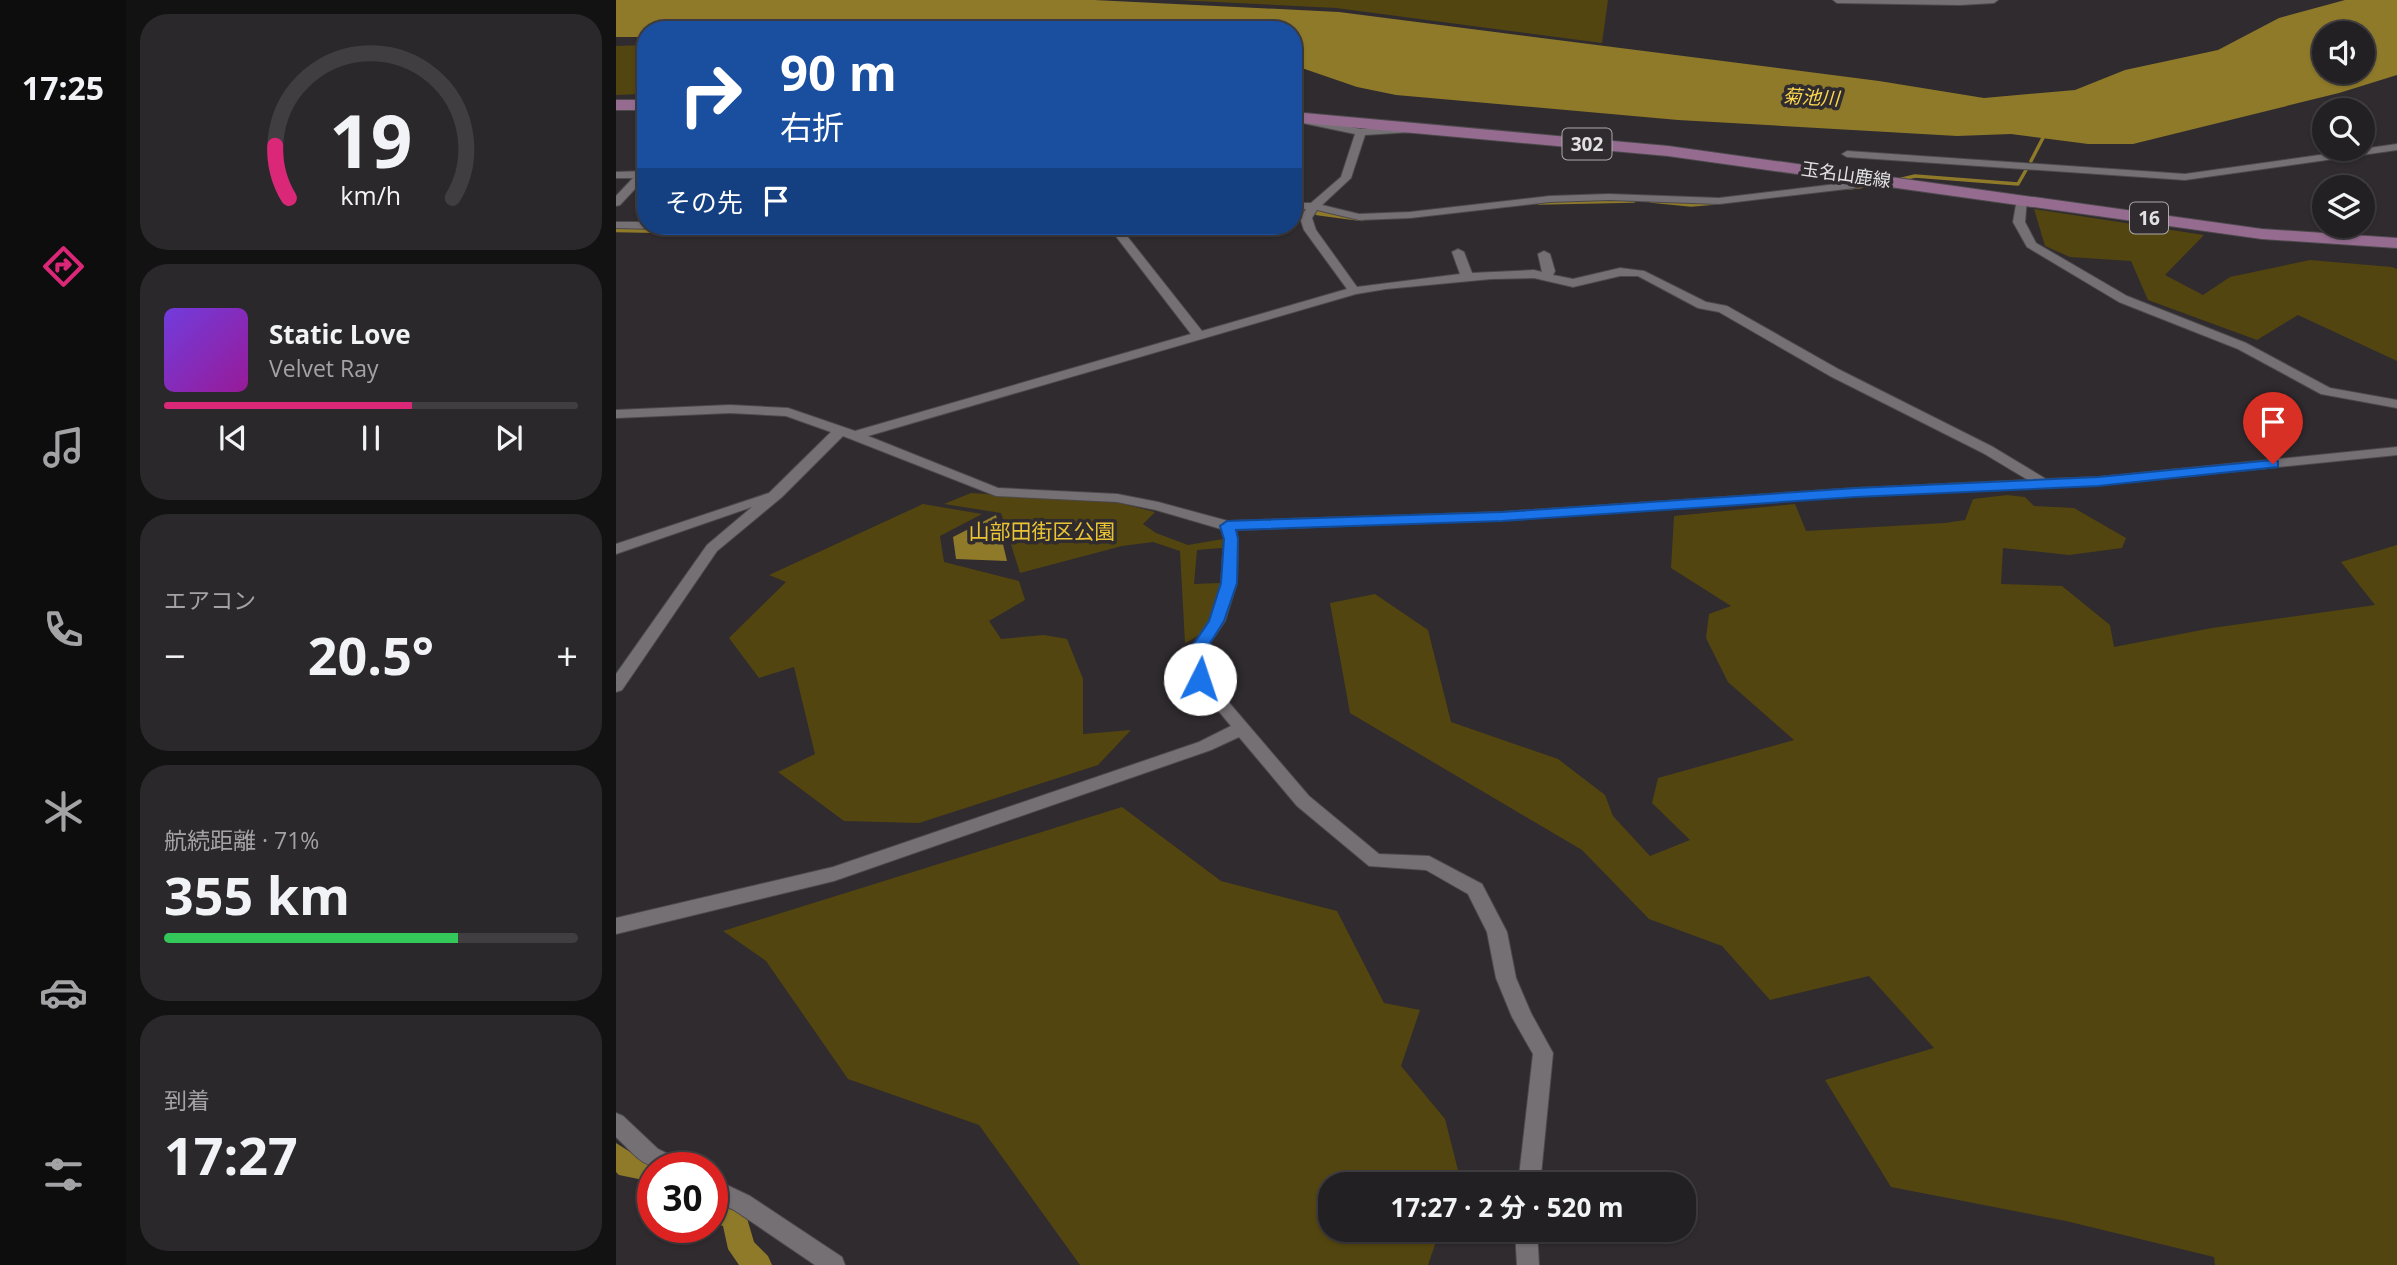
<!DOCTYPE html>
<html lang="ja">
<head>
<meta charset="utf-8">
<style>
  :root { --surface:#232023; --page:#2b282b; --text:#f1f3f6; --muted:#a3a3a6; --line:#403e41; --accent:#db2777 }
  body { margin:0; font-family:"Open Sans","Noto Sans JP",sans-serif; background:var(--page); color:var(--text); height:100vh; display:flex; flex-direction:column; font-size:26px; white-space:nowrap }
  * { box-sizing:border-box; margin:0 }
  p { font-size:23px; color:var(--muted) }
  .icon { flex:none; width:38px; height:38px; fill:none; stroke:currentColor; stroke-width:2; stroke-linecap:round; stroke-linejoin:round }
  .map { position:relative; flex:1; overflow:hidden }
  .panel { display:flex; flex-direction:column; gap:14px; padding:14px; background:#131213; width:490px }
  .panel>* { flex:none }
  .banner { position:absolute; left:21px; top:21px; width:665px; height:214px; border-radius:28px; box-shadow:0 2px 5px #0004,0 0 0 2px var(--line); background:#1a4fa0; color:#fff; overflow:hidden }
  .buttons { position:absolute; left:1696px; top:21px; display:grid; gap:14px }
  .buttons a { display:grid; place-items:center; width:63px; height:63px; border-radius:50%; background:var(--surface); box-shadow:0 2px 5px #0004,0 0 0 2px var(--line); font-size:35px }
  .speed { position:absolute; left:21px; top:1152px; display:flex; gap:14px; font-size:35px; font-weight:700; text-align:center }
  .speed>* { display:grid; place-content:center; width:91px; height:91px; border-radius:50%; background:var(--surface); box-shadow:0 2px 5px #0004,0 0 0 2px var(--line); line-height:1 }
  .speed .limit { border:10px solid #d22; background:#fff; color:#111 }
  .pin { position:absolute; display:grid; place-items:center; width:60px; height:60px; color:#fff; margin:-72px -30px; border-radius:50% 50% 50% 0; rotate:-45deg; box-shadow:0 0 7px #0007 }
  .pin .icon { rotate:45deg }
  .me { position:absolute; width:77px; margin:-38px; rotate:4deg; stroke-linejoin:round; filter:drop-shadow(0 0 5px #0008) }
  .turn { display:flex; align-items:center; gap:24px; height:147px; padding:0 28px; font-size:32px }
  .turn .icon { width:91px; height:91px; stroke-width:2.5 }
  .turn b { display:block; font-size:49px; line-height:60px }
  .then { display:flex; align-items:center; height:66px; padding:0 28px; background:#0003; gap:14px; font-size:26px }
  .big { font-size:52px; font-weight:700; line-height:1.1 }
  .panel .tile { flex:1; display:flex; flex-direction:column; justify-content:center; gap:10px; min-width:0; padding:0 24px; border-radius:28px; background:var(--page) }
  .panel .dial { align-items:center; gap:0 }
  .dial svg { height:182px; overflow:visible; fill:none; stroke:var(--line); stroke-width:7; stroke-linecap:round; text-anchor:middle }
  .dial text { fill:var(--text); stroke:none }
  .song { display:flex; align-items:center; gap:21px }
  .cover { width:84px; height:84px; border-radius:10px; background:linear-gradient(135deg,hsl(260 70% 55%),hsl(300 70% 35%)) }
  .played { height:7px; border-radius:4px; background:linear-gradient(90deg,var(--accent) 60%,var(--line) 60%) }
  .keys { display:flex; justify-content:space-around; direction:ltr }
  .heat { display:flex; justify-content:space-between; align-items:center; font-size:38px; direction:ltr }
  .charge { height:10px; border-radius:5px; background:linear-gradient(90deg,#34c759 71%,var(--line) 0) }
  .trip { position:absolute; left:702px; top:1172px; width:378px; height:70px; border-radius:28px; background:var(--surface); box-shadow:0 2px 5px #0004,0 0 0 2px var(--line); font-weight:700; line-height:70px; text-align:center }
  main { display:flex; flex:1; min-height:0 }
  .tab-bar { display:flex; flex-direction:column; width:126px; justify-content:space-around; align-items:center; background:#0e0d0e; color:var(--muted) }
  .tab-bar .icon { width:49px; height:49px }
  .tab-bar .on { color:var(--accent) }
  .tab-bar b { font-size:32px; color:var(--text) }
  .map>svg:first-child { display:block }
</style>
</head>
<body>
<main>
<nav class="tab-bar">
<b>17:25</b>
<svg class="icon on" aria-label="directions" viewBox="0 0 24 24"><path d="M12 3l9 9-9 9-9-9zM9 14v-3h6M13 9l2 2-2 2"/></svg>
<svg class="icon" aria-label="music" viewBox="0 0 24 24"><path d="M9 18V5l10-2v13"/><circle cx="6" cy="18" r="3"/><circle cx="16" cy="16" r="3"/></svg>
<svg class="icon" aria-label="phone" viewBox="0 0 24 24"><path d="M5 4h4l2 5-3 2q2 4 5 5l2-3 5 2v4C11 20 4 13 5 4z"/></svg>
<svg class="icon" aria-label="climate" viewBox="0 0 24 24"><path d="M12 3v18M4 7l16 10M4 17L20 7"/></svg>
<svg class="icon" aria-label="car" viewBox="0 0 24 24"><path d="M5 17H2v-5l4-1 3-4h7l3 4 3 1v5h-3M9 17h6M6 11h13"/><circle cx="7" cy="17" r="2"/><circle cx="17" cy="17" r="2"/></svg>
<svg class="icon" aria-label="filters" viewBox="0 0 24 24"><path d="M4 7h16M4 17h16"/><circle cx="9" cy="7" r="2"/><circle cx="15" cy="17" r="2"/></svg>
</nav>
<section class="panel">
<div class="tile dial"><svg viewBox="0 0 100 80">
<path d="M14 69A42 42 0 1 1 86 69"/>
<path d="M14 69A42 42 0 0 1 8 46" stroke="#db2777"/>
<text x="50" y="56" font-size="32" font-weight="700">19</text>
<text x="50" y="72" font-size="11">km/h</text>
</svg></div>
<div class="tile">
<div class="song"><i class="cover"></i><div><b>Static Love</b><p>Velvet Ray</p></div></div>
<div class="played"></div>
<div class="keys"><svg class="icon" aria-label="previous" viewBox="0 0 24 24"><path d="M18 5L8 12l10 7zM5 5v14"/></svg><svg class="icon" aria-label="pause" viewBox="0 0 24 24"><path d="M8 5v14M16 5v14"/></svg><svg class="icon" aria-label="next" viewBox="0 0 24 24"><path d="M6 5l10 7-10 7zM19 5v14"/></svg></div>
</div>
<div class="tile"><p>エアコン</p>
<div class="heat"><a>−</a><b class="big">20.5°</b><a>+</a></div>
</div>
<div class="tile"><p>航続距離 · 71%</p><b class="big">355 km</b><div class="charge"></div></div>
<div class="tile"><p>到着</p><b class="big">17:27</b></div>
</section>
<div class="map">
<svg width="1781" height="1265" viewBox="0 0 1781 1265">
  <rect width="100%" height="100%" fill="#2f2b2f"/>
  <g fill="#53450f">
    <path d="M 561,0 L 992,0 L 986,43 L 720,8 Z"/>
    <path d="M 30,45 L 30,90 L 26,94 L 0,95 L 0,46 Z"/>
    <path d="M 1418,209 L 1588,235 L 1549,275 L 1587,295 L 1614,277 L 1694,260 L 1776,267 L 1781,269 L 1781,361 L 1682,315 L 1641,340 L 1532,300 L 1515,261 L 1454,257 L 1429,246 Z"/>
    <path d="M 355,493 L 503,503 L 539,512 L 527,524 L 540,533 L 572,545 L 607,539 L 606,548 L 581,550 L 578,584 L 604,583 C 601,607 593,634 569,643 L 564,551 L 537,542 L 506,546 L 404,573 L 385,513 L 328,504 Z"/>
    <path d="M 1391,495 L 1409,497 L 1418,506 L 1458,508 L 1510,538 L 1506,548 L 1453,555 L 1387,548 L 1385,584 L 1446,586 L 1494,625 L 1498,647 L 1596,628 L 1759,605 L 1725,562 L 1781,545 L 1781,1265 L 1599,1265 L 1598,1257 L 1450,1221 L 1275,1187 L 1209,1080 L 1318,1048 L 1253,976 L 1154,1000 L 1106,946 L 1033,919 L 966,850 L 734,713 L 714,603 L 759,594 L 812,630 L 835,722 L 942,759 L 989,795 L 997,816 L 1034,856 L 1074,840 L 1036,803 L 1042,778 L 1178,740 L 1112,682 L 1090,638 L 1093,614 L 1115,606 L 1055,568 L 1058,516 L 1179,504 L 1190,531 L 1329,523 L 1349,520 L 1357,499 Z"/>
    <path d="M 307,504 L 366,514 L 324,536 L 328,562 L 403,581 L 409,600 L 373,621 L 385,639 L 428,635 L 451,639 L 467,679 L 467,734 L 515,730 L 482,765 L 303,823 L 228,821 L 162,772 L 199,754 L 178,667 L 143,678 L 113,638 L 170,582 L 153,575 Z"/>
    <path d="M 506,807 L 605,881 L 721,911 L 768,1003 L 804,1010 L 785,1066 L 829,1119 L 843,1174 L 839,1185 L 714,1185 L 714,1230 L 824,1230 L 812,1265 L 464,1265 L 363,1125 L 232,1079 L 150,961 L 107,931 Z"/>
  </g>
  <g fill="#8f7a2a" fill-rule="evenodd">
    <path d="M 0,0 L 478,0 L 723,12 L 1263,81 L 1368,98 L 1459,90 L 1509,70 L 1602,50 L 1663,18 L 1729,0 L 1781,0 L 1781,75 L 1723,93 L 1517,144 L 1472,144 L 1395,134 L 1341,136 L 1062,120 L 780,95 L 741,87 L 677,65 L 677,30 L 30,30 L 30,37 L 0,37 ZM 1708,33 L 1746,33 L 1746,72 L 1708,72 Z"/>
    <path d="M 380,515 L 391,561 L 340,559 L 337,537 Z"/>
  </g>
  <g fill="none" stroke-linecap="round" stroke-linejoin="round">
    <g stroke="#8f7a2a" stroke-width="3.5">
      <path d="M 1415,161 L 1429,134"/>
      <path d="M 1282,180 L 1299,176 L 1402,184 L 1410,170"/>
      <path d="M 1233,188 L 1265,184"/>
      <path d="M 1035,201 L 1075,205 L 1099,203"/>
      <path d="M 923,203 L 1018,201"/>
      <path d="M 677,209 L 714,214"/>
    </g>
    <g stroke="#8f7a2a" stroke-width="4.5">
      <path d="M 701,213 L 746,219"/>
      <path d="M 0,230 L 209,234 L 281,226"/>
    </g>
    <g fill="#8f7a2a" fill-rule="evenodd">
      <path d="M 0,1143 L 19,1155 L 46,1161 L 49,1167 L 37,1167 L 37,1182 L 3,1175 L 0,1172 Z"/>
      <path d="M 96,1196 L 128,1208 L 138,1242 L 152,1256 L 156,1265 L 123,1265 L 112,1249 L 107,1226 L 96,1222 Z"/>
    </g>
    <g stroke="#4c494c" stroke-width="2">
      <g id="street">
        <path d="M 1217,0 L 1382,0 L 1378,3 L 1344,5 L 1221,3 Z"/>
        <path d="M 677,115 L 745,129 L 796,126 L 801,129 L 796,132 L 749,135 L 735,178 L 706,205 L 743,214 L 794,212 L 934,196 L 993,194 L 1103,198 L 1237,182 L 1256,176 L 1261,179 L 1239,188 L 1103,204 L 993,200 L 934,202 L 794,218 L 743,220 L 701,210 L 696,218 L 700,230 L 741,287 L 844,274 L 836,252 L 842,249 L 848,252 L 856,273 L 918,270 L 926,272 L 922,254 L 928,251 L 934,254 L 939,271 L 937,275 L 957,279 L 1004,268 L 1028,271 L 1090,302 L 1111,306 L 1224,370 L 1377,447 L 1430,479 L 1482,477 L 1781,447 L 1781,455 L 1482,485 L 1240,496 L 886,520 L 620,530 L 622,539 L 621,583 L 609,621 L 591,648 L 592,678 L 693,796 L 763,854 L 813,856 L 866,884 L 891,932 L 900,978 L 915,1013 L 937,1053 L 924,1185 L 902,1185 L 917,1054 L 896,1017 L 880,978 L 871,932 L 852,894 L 810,870 L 753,866 L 681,806 L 623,737 L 595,750 L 218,881 L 0,934 L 0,918 L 217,867 L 583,742 L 615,726 L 576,679 L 575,648 L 593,620 L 605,583 L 608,539 L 605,529 L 540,510 L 501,502 L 380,496 L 227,436 L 166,497 L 101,551 L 6,690 L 0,692 L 0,674 L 91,545 L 136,507 L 0,554 L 0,544 L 153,493 L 215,432 L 170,416 L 114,413 L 0,418 L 0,410 L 114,405 L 172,408 L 239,431 L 575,334 L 492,226 L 503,226 L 586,331 L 731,289 L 688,230 L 684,218 L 690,209 L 677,209 L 677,203 L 695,203 L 725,177 L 739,134 L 677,121 ZM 1004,276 L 1022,276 L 1082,308 L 1103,312 L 1214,376 L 1367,453 L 1412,480 L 1240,488 L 886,512 L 612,521 L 542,502 L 501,494 L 382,488 L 252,436 L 740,294 L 770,289 L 875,279 L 918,278 L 957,287 Z"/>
        <path d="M 1781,144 L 1781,150 L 1569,180 L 1231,157 L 1226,154 L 1231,151 L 1569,174 Z"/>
        <path d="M 30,171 L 30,177 L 4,205 L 0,206 L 0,196 L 17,178 L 0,178 L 0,172 Z"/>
        <path d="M 1406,196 L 1411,199 L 1409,222 L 1420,243 L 1511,296 L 1630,343 L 1714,388 L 1781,400 L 1781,408 L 1705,394 L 1622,349 L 1503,302 L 1411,247 L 1397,222 L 1401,199 Z"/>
        <path d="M 0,222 L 30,222 L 30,226 L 258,226 L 252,229 L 191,233 L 0,228 Z"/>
        <path d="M 0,1113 L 7,1116 L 42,1149 L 64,1160 L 67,1167 C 25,1167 30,1166 0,1137 Z"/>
        <path d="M 96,1178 L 134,1196 L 226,1257 L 229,1265 L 199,1265 L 118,1210 L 96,1199 Z"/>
        <path d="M 899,1230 L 921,1230 L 923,1265 L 901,1265 Z"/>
      </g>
    </g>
    <g stroke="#4c494c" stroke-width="2">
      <g id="primary">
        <rect x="0" y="100" width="30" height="10"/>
        <path d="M 677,112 L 1052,146 L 1646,229 L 1781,238 L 1781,248 L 1646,239 L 1052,156 L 677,122 Z"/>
      </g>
    </g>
    <use href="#street" fill="#757074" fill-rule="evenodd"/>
    <use href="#primary" fill="#956c90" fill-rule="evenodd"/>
  </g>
  <path fill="#1a73e8" stroke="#114b97" stroke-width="2" d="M 1657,460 L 1662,461 L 1662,467 L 1482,486 L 1240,497 L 886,521 L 620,530 L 622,539 L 621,583 L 608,621 L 591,648 L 592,679 L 584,684 L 575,679 L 575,648 L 593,621 L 605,583 L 608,539 L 604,526 L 611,521 L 886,512 L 1240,488 L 1482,477 Z"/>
  <g text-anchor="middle" stroke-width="7" stroke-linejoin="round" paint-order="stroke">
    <g font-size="18" fill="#e3e0e2" stroke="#2f2b2f">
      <text transform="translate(1230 175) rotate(8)" y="6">玉名山鹿線</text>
    </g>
    <g font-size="19" font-style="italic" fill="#fcd74d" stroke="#2f2b2f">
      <text transform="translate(1195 97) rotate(3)" y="7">菊池川</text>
    </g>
    <g fill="#2f2b2f" stroke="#adaaac" stroke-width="2">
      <rect x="946.5" y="128.5" width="49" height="31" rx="5"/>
      <rect x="1514" y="202.5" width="38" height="31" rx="5"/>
    </g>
    <g font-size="19" font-weight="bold" fill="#e3e0e2">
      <text x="971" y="151">302</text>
      <text x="1533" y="225">16</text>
    </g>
    <g font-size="21" fill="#e9c434" stroke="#2f2b2f">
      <text x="426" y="539">山部田街区公園</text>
    </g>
  </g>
</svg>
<div class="buttons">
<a><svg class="icon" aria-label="sound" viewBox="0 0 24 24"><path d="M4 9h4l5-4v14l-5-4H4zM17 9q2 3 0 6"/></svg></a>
<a><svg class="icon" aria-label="search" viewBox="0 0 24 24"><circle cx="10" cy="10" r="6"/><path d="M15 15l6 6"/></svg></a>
<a><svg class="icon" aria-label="layers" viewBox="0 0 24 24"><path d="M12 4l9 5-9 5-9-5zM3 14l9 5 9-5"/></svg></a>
</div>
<div class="speed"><div class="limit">30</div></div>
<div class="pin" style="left:1657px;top:464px;background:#d93025"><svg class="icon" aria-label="arrive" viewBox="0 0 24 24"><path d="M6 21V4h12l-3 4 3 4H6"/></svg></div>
<svg class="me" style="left:584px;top:679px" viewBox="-20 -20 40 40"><circle r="19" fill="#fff"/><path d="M0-13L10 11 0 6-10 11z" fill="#1a73e8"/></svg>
<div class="trip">17:27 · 2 分 · 520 m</div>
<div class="banner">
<div class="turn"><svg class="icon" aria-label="right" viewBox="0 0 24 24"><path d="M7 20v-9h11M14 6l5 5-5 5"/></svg><div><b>90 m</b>右折</div></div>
<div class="then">その先<svg class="icon" aria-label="arrive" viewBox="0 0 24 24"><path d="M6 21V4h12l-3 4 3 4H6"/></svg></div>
</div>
</div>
</main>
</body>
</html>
